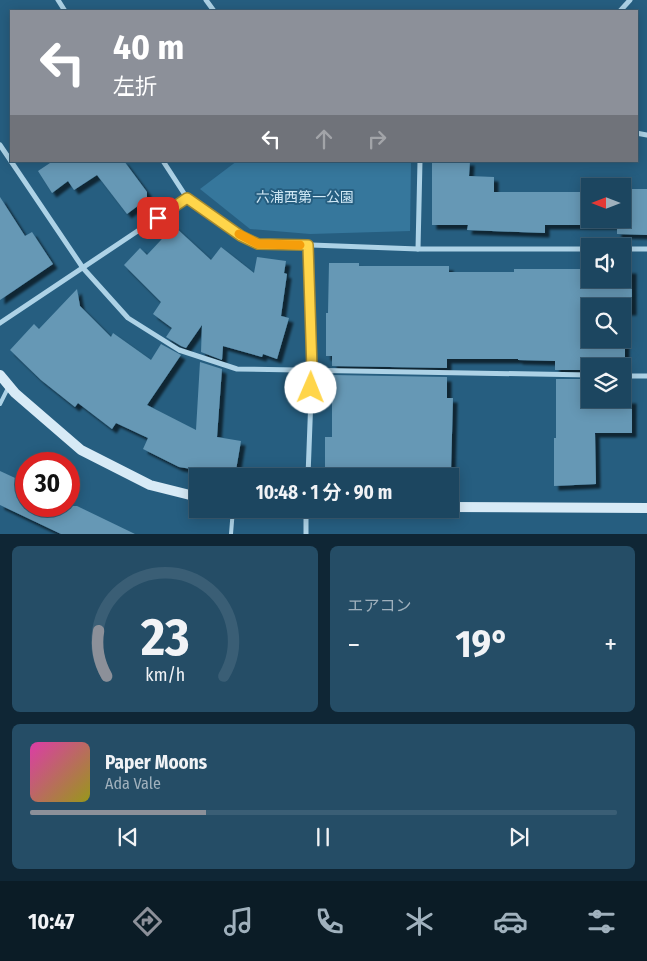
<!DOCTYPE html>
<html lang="ja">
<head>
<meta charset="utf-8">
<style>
  :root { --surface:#1c4660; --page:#254d66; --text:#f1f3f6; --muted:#a0b1bd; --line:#3a5e75; --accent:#8c9099 }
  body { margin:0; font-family:"Fira Sans Condensed","Noto Sans JP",sans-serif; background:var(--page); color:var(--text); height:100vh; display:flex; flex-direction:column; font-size:19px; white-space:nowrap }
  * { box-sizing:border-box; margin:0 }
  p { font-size:16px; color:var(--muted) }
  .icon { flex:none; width:28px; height:28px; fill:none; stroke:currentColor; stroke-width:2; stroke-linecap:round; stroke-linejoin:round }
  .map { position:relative; height:534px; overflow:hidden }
  .side { display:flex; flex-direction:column; gap:12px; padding:12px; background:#0f2635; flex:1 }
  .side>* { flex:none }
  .top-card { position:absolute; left:10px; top:10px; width:628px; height:152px; border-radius:0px; box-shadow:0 2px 12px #0003,0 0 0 1px var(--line); background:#8c9099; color:#fff; overflow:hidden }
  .needle { width:32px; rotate:270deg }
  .fabs { position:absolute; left:581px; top:178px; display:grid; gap:10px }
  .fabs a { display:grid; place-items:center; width:50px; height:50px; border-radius:0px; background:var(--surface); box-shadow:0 2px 12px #0003,0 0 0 1px var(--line); font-size:25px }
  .speed { position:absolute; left:15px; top:452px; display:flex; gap:10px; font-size:25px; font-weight:700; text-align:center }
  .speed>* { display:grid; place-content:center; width:65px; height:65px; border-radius:50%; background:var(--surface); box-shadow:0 2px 12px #0003,0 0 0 1px var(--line); line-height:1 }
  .speed .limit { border:8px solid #d22; background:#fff; color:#111 }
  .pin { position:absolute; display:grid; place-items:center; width:42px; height:42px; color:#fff; margin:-21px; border-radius:10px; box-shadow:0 2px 8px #0006 }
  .me { position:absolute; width:55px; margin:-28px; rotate:1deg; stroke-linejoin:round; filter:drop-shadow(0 0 4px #0008) }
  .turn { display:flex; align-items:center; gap:18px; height:105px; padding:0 20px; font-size:22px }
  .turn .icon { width:65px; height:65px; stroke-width:2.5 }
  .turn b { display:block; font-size:35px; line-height:42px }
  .lanes { display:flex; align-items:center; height:48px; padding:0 20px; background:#0003; justify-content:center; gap:25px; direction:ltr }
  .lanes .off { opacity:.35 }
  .big { font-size:38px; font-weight:700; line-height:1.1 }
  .side .widget { flex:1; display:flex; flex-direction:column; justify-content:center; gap:8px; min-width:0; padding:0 18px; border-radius:8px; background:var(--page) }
  .side .dial { align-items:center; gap:0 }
  .dial svg { height:130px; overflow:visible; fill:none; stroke:var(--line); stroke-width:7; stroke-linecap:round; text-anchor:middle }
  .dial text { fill:var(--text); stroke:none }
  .song { display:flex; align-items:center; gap:15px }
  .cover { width:60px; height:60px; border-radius:8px; background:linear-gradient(135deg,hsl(320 70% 55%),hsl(60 70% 35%)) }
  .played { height:5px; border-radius:2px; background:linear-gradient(90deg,var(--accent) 30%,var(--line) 30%) }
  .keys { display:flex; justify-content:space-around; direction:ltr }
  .heat { display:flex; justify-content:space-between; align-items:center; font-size:28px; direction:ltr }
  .side .tiles { flex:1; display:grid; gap:12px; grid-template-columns:1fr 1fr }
  .widget:last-child { grid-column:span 2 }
  .trip { position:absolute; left:189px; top:468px; width:270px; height:50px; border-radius:0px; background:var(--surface); box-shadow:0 2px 12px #0003,0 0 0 1px var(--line); font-weight:700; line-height:50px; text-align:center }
  .tabs { display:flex; height:80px; justify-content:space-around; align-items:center; background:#0b1c26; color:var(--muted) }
  .tabs .icon { width:35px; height:35px }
  .tabs .selected { color:var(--accent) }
  .tabs b { font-size:22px; color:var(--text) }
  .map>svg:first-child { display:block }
</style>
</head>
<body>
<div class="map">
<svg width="647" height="534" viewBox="0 0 647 534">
  <defs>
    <filter id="shadow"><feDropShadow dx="4.5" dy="4.5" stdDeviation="1" flood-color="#0009"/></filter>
  </defs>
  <rect width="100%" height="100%" fill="#265e80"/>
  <path fill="#36779c" d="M 237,161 L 411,161 L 410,231 L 310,234 L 250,229 L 200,189 Z"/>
  <g fill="#6698b5" fill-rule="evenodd" filter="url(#shadow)">
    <path d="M 53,161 L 124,161 L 147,192 L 147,199 L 127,214 L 97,175 L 74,190 L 68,181 L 52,193 L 38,171 Z"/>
    <path d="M 432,161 L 470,161 L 469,176 L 494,177 L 494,192 L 582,192 L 582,181 L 607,181 L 607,186 L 590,186 L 590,219 L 622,219 L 622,189 L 647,189 L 647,235 L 617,234 L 617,225 L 545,225 L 545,233 L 467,230 L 468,225 L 432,225 Z"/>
    <path d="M 0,197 L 25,236 L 32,232 L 53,264 L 0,300 Z"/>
    <path d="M 174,226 L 211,260 L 221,247 L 254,273 L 257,257 L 286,261 L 284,273 L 287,274 L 281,316 L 289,318 L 277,359 L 263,354 L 262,357 L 223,346 L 222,360 L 201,352 L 202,325 L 186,348 L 181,346 L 166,337 L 172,328 L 153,314 L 161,302 L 124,265 L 140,248 L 147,255 Z"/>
    <path d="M 329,263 L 359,263 L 359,266 L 449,266 L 449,272 L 514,272 L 514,269 L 590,269 L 590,279 L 622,279 L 622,269 L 632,269 L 632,311 L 625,311 L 625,361 L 582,361 L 583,370 L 555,370 L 555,361 L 518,360 L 518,359 L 447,359 L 447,368 L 332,366 L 332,356 L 326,356 L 326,313 L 328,313 ZM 590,306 L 622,306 L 622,339 L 590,339 Z"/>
    <path d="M 77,289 L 80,306 L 111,337 L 113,333 L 151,360 L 161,344 L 181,355 L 147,405 L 196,430 L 200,362 L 222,369 L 217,437 L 241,441 L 235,476 L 179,467 L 143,449 L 148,438 L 116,423 L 112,429 L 78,403 L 75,407 L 41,380 L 10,350 L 34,324 L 39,329 Z"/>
    <path d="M 332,375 L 447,377 L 447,398 L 453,398 L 451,471 L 441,470 L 440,476 L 325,476 L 325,437 L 332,437 Z"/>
    <path d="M 556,379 L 583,379 L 583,399 L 632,399 L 632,433 L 595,433 L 596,484 L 554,486 L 554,438 L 556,438 Z"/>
    <path d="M 0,471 L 26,483 L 26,506 L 77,506 L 135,534 L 61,534 L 0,505 Z"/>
  </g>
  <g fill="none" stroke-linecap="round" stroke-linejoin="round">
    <g stroke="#add2e6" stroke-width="4">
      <path d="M 0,404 L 9,386"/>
      <path d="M 231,534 L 233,509"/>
    </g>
    <g stroke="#add2e6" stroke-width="5">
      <path d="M 58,0 L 65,11"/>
      <path d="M 206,0 L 214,11"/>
      <path d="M 620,11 L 630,0"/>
      <path d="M 636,133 L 647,135"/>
      <path d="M 0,145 L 83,268 L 128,318 L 179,350 L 237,369 L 590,375"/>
      <path d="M 163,161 L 187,198 L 241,236 L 258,243 L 418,249 L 590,249"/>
      <path d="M 418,249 L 420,161"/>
      <path d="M 622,249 L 647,249"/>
      <path d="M 0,323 L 187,198"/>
      <path d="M 622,376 L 647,376"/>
      <path d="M 308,476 L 312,370 L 308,245"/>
      <path d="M 306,534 L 306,509"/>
    </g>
    <g stroke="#d7eaf6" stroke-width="10">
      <path d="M 0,375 L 15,393 L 81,450 L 150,485 L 198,497"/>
      <path d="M 450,507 L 647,508"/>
    </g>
  </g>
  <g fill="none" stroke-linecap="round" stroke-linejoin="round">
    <g stroke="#a68a30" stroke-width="12">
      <path id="route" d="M 158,218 L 187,198 L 241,236 L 258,244 L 308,245 L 312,370 L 311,388"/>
    </g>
    <use href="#route" stroke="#ffd54a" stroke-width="9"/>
    <path stroke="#f59e0b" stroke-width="9" d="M 239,234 L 258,244 L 300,245"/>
  </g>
  <g text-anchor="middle" stroke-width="4" stroke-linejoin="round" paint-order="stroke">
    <g font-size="14" fill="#d0e8f5" stroke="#265e80">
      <text x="305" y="202">六浦西第一公園</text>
    </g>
  </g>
</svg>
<div class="fabs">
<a><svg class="needle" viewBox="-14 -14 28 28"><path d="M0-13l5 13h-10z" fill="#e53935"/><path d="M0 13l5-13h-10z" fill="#a0b1bd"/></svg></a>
<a><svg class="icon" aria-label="sound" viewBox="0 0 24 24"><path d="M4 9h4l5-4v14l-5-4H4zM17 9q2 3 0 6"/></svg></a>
<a><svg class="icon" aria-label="search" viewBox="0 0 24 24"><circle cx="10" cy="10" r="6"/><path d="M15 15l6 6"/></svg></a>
<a><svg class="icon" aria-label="layers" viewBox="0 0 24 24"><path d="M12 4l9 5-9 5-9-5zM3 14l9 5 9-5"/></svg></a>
</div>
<div class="speed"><div class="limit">30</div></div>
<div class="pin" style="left:158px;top:218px;background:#d93025"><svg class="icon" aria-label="arrive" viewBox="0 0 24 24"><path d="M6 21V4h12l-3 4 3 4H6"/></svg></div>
<svg class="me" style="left:311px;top:388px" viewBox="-20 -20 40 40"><circle r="19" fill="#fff"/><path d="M0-13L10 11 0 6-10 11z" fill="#ffd54a"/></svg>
<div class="trip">10:48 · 1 分 · 90 m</div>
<div class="top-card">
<div class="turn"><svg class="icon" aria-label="left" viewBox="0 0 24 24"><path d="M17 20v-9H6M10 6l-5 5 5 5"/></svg><div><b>40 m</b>左折</div></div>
<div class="lanes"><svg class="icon" aria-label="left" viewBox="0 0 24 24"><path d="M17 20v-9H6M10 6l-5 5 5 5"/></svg><svg class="icon off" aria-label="ahead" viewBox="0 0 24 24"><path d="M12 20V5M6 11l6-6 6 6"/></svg><svg class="icon off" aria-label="right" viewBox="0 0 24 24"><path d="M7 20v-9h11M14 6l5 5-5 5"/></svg></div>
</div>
</div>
<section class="side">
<div class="tiles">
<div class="widget dial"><svg viewBox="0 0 100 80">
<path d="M14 69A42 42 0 1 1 86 69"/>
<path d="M14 69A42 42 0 0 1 9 41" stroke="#8c9099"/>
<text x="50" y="56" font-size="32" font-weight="700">23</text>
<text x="50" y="72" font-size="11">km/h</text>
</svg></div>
<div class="widget"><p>エアコン</p>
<div class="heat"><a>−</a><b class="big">19°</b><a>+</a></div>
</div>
<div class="widget">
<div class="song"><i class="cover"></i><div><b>Paper Moons</b><p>Ada Vale</p></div></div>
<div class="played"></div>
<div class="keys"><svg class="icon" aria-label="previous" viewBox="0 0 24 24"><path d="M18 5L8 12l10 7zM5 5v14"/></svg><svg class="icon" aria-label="pause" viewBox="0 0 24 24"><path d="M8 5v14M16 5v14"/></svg><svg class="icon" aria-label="next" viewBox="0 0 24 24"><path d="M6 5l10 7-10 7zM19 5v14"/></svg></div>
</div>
</div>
</section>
<nav class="tabs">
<b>10:47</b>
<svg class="icon selected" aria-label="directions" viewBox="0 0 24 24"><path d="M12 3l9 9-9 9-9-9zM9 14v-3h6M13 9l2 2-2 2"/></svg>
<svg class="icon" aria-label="music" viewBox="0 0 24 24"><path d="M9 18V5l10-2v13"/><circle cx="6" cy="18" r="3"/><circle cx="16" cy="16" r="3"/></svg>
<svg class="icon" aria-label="phone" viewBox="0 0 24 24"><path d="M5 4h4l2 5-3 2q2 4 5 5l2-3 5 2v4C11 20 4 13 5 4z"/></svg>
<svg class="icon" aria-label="climate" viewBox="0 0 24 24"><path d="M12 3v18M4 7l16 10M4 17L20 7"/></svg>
<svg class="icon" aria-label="car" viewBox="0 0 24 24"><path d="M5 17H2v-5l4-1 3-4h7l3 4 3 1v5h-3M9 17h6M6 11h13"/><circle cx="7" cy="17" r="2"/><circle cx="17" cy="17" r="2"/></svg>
<svg class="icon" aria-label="filters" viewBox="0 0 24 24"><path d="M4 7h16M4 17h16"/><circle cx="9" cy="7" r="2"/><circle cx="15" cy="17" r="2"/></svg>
</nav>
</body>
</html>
